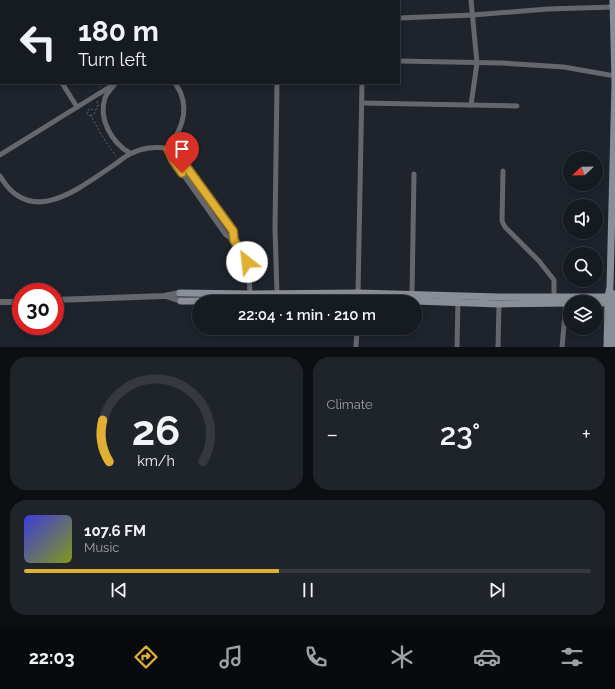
<!DOCTYPE html>
<html lang="en">
<head>
<meta charset="utf-8">
<style>
  :root { --surface:#161a21; --page:#1f232a; --text:#f1f3f6; --muted:#9ea1a5; --line:#35383f; --accent:#e0b034 }
  body { margin:0; font-family:Raleway,sans-serif; background:var(--page); color:var(--text); height:100vh; display:flex; flex-direction:column; font-size:15px; white-space:nowrap }
  * { box-sizing:border-box; margin:0 }
  p { font-size:13px; color:var(--muted) }
  .icon { flex:none; width:22px; height:22px; fill:none; stroke:currentColor; stroke-width:2; stroke-linecap:round; stroke-linejoin:round }
  .map { position:relative; height:347px; overflow:hidden }
  .details { display:flex; flex-direction:column; gap:10px; padding:10px; background:#0c0e12; flex:1 }
  .details>* { flex:none }
  .hud { position:absolute; left:0px; top:0px; width:400px; height:84px; box-shadow:0 2px 6px #0003,0 0 0 1px var(--line); background:#161a21; color:var(--text); overflow:hidden }
  .needle { width:26px; rotate:248deg }
  .tools { position:absolute; left:563px; top:151px; display:grid; gap:8px }
  .tools a { display:grid; place-items:center; width:40px; height:40px; border-radius:50%; background:var(--surface); box-shadow:0 2px 6px #0003,0 0 0 1px var(--line); font-size:20px }
  .speed { position:absolute; left:12px; top:283px; display:flex; gap:8px; font-size:20px; font-weight:700; text-align:center }
  .speed>* { display:grid; place-content:center; width:52px; height:52px; border-radius:50%; background:var(--surface); box-shadow:0 2px 6px #0003,0 0 0 1px var(--line); line-height:1 }
  .speed .limit { border:6px solid #d22; background:#fff; color:#111 }
  .pin { position:absolute; display:grid; place-items:center; width:34px; height:34px; color:#fff; margin:-41px -17px; border-radius:50% 50% 50% 0; rotate:-45deg; box-shadow:0 0 4px #0007 }
  .pin .icon { rotate:45deg }
  .me { position:absolute; width:44px; margin:-22px; rotate:331deg; stroke-linejoin:round; filter:drop-shadow(0 0 3px #0008) }
  .turn { display:flex; align-items:center; gap:14px; height:84px; padding:0 12px; font-size:18px }
  .turn .icon { width:52px; height:52px; stroke-width:2.5 }
  .turn b { display:block; font-size:28px; line-height:34px }
  .big { font-size:30px; font-weight:600; line-height:1.1 }
  .details .tile { flex:1; display:flex; flex-direction:column; justify-content:center; gap:6px; min-width:0; padding:0 14px; border-radius:16px; background:var(--page) }
  .details .dial { align-items:center; gap:0 }
  .dial svg { height:104px; overflow:visible; fill:none; stroke:var(--line); stroke-width:7; stroke-linecap:round; text-anchor:middle }
  .dial text { fill:var(--text); stroke:none }
  .song { display:flex; align-items:center; gap:12px }
  .cover { width:48px; height:48px; border-radius:6px; background:linear-gradient(135deg,hsl(240 70% 55%),hsl(70 70% 35%)) }
  .played { height:4px; border-radius:2px; background:linear-gradient(90deg,var(--accent) 45%,var(--line) 45%) }
  .keys { display:flex; justify-content:space-around; direction:ltr }
  .heat { display:flex; justify-content:space-between; align-items:center; font-size:22px; direction:ltr }
  .details .tiles { flex:1; display:grid; gap:10px; grid-template-columns:1fr 1fr }
  .tile:last-child { grid-column:span 2 }
  .trip { position:absolute; left:192px; top:295px; width:230px; height:40px; border-radius:20px; background:var(--surface); box-shadow:0 2px 6px #0003,0 0 0 1px var(--line); font-weight:600; line-height:40px; text-align:center }
  .tab-bar { display:flex; height:64px; justify-content:space-around; align-items:center; background:#090a0d; color:var(--muted) }
  .tab-bar .icon { width:28px; height:28px }
  .tab-bar .active { color:var(--accent) }
  .tab-bar b { font-size:18px; color:var(--text) }
  .map>svg:first-child { display:block }
</style>
</head>
<body>
<div class="map">
<svg width="615" height="347" viewBox="0 0 615 347">
  <rect width="100%" height="100%" fill="#1e232c"/>
  <g fill="none" stroke-linecap="round" stroke-linejoin="round">
    <g stroke="#5f636b" stroke-width="1" stroke-dasharray="2 2" stroke-linecap="butt">
      <path d="M 47,0 L 48,1"/>
      <path d="M 97,83 L 100,87"/>
      <path d="M 97,101 L 98,105 L 94,114 L 91,116 L 102,136 L 116,156"/>
      <path d="M 91,116 L 87,114 L 88,110 L 92,109 L 94,111"/>
    </g>
    <g stroke="#65676c" stroke-width="5">
      <path d="M 11,0 L 12,1"/>
      <path d="M 76,0 L 76,1"/>
      <path d="M 142,0 L 142,1"/>
      <path d="M 364,0 L 364,1"/>
      <path d="M 277,1 L 277,0"/>
      <path d="M 399,18 L 473,15 L 548,9 L 614,7"/>
      <path d="M 399,61 L 502,63 L 564,67 L 615,76"/>
      <path d="M 62,83 L 77,107"/>
      <path d="M 114,85 C 111,89 106,94 105,98 C 98,119 112,143 130,153"/>
      <path d="M 362,103 L 517,106"/>
      <path d="M 471,105 L 477,63 L 471,0"/>
      <path d="M 168,149 C 179,133 189,114 181,94 C 180,90 177,87 175,83"/>
      <path d="M 169,150 L 173,160 L 226,235 L 234,240"/>
      <path d="M 0,155 L 116,83"/>
      <path d="M 503,171 L 502,221 L 505,227 L 539,261 L 554,280 L 554,297"/>
      <path d="M 0,176 C 31,229 79,188 114,165 C 120,161 125,156 132,153 C 142,148 156,146 168,149 C 172,150 176,155 180,158 L 233,231 L 234,240 L 249,269 L 250,296"/>
      <path d="M 277,294 L 275,228 L 277,83"/>
      <path d="M 412,294 L 414,174"/>
      <path d="M 358,295 L 362,83"/>
      <path d="M 356,347 L 357,328"/>
      <path d="M 457,347 L 458,300"/>
      <path d="M 498,347 L 499,304"/>
      <path d="M 562,347 L 566,303"/>
    </g>
    <g stroke="#65676c" stroke-width="6">
      <path d="M 166,296 L 181,301"/>
      <path d="M 55,300 L 164,296 L 180,293"/>
      <path d="M 0,302 L 21,302"/>
    </g>
    <g stroke="#8a8e96" stroke-width="7">
      <path d="M 180,293 L 250,294 L 358,293 L 499,297 L 615,297"/>
      <path d="M 612,293 L 613,303 L 612,344"/>
      <path d="M 181,301 L 251,301 L 358,299 L 499,304 L 570,303"/>
      <path d="M 596,303 L 612,303"/>
      <path d="M 607,347 L 608,297 L 610,287 L 615,83 L 613,0"/>
    </g>
  </g>
  <g fill="none" stroke-linecap="round" stroke-linejoin="round">
    <g stroke="#927222" stroke-width="10">
      <path id="route" d="M 182,173 L 173,160 L 168,149 L 180,158 L 233,231 L 234,240 L 247,262"/>
    </g>
    <use href="#route" stroke="#e0b034" stroke-width="7"/>
  </g>
</svg>
<div class="tools">
<a><svg class="needle" viewBox="-14 -14 28 28"><path d="M0-13l5 13h-10z" fill="#e53935"/><path d="M0 13l5-13h-10z" fill="#9ea1a5"/></svg></a>
<a><svg class="icon" aria-label="sound" viewBox="0 0 24 24"><path d="M4 9h4l5-4v14l-5-4H4zM17 9q2 3 0 6"/></svg></a>
<a><svg class="icon" aria-label="search" viewBox="0 0 24 24"><circle cx="10" cy="10" r="6"/><path d="M15 15l6 6"/></svg></a>
<a><svg class="icon" aria-label="layers" viewBox="0 0 24 24"><path d="M12 4l9 5-9 5-9-5zM3 14l9 5 9-5"/></svg></a>
</div>
<div class="speed"><div class="limit">30</div></div>
<div class="pin" style="left:182px;top:173px;background:#d93025"><svg class="icon" aria-label="arrive" viewBox="0 0 24 24"><path d="M6 21V4h12l-3 4 3 4H6"/></svg></div>
<svg class="me" style="left:247px;top:262px" viewBox="-20 -20 40 40"><circle r="19" fill="#fff"/><path d="M0-13L10 11 0 6-10 11z" fill="#e0b034"/></svg>
<div class="trip">22:04 · 1 min · 210 m</div>
<div class="hud">
<div class="turn"><svg class="icon" aria-label="left" viewBox="0 0 24 24"><path d="M17 20v-9H6M10 6l-5 5 5 5"/></svg><div><b>180 m</b>Turn left</div></div>
</div>
</div>
<section class="details">
<div class="tiles">
<div class="tile dial"><svg viewBox="0 0 100 80">
<path d="M14 69A42 42 0 1 1 86 69"/>
<path d="M14 69A42 42 0 0 1 9 37" stroke="#e0b034"/>
<text x="50" y="56" font-size="32" font-weight="700">26</text>
<text x="50" y="72" font-size="11">km/h</text>
</svg></div>
<div class="tile"><p>Climate</p>
<div class="heat"><a>−</a><b class="big">23°</b><a>+</a></div>
</div>
<div class="tile">
<div class="song"><i class="cover"></i><div><b>107.6 FM</b><p>Music</p></div></div>
<div class="played"></div>
<div class="keys"><svg class="icon" aria-label="previous" viewBox="0 0 24 24"><path d="M18 5L8 12l10 7zM5 5v14"/></svg><svg class="icon" aria-label="pause" viewBox="0 0 24 24"><path d="M8 5v14M16 5v14"/></svg><svg class="icon" aria-label="next" viewBox="0 0 24 24"><path d="M6 5l10 7-10 7zM19 5v14"/></svg></div>
</div>
</div>
</section>
<nav class="tab-bar">
<b>22:03</b>
<svg class="icon active" aria-label="directions" viewBox="0 0 24 24"><path d="M12 3l9 9-9 9-9-9zM9 14v-3h6M13 9l2 2-2 2"/></svg>
<svg class="icon" aria-label="music" viewBox="0 0 24 24"><path d="M9 18V5l10-2v13"/><circle cx="6" cy="18" r="3"/><circle cx="16" cy="16" r="3"/></svg>
<svg class="icon" aria-label="phone" viewBox="0 0 24 24"><path d="M5 4h4l2 5-3 2q2 4 5 5l2-3 5 2v4C11 20 4 13 5 4z"/></svg>
<svg class="icon" aria-label="climate" viewBox="0 0 24 24"><path d="M12 3v18M4 7l16 10M4 17L20 7"/></svg>
<svg class="icon" aria-label="car" viewBox="0 0 24 24"><path d="M5 17H2v-5l4-1 3-4h7l3 4 3 1v5h-3M9 17h6M6 11h13"/><circle cx="7" cy="17" r="2"/><circle cx="17" cy="17" r="2"/></svg>
<svg class="icon" aria-label="filters" viewBox="0 0 24 24"><path d="M4 7h16M4 17h16"/><circle cx="9" cy="7" r="2"/><circle cx="15" cy="17" r="2"/></svg>
</nav>
</body>
</html>
